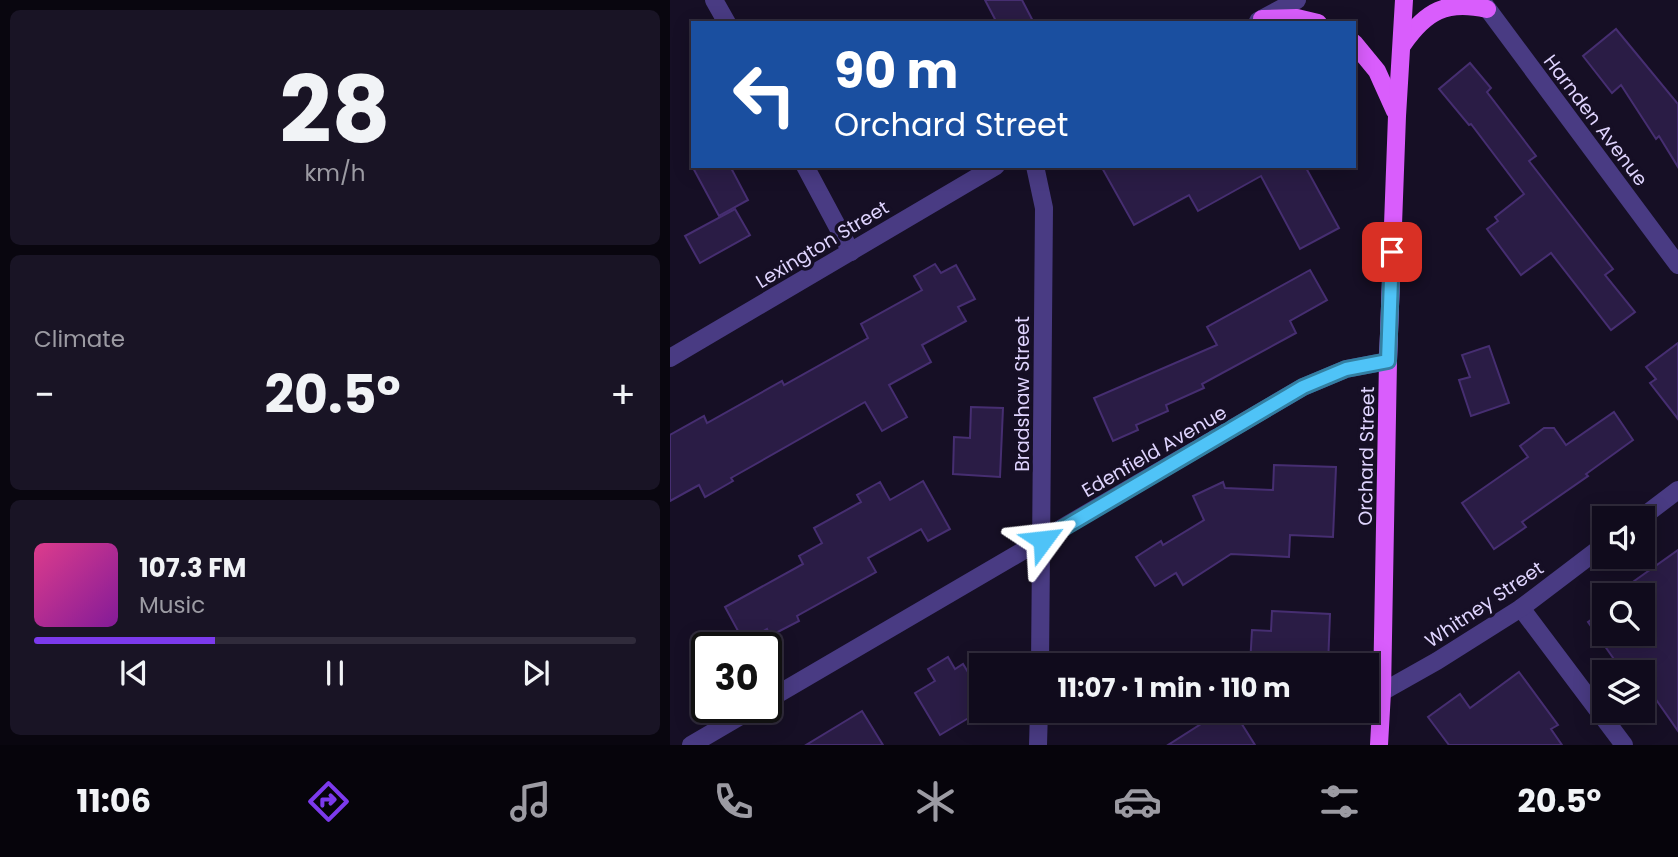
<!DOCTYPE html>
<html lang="en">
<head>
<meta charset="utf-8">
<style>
  :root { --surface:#100b1c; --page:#191425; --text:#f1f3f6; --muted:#9c9ba3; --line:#302b3b; --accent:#7c3aed }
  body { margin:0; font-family:Poppins,sans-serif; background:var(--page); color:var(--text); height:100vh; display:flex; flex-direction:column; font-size:26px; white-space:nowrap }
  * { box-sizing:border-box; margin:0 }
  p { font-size:23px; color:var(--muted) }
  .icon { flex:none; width:38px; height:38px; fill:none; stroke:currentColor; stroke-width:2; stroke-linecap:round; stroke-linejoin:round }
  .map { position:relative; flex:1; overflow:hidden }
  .sheet { display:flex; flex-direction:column; gap:10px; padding:10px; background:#09060f; width:670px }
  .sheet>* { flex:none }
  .hud { position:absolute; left:21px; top:21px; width:665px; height:147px; border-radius:0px; box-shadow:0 4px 18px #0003,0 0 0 2px var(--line); background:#1a4fa0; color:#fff; overflow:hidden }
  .buttons { position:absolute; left:922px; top:506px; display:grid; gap:14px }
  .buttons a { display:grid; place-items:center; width:63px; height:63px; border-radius:0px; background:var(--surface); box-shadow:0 4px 18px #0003,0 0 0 2px var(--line); font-size:35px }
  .speed { position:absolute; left:21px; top:632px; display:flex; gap:14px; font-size:35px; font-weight:700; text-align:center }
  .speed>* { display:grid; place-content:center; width:91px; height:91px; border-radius:50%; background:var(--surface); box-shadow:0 4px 18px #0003,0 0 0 2px var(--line); line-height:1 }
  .speed .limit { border:4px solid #111; border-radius:10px; background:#fff; color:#111 }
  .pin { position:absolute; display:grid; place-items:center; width:60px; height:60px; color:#fff; margin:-30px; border-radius:14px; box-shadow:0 4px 10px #0006 }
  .me { position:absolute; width:77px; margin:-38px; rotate:60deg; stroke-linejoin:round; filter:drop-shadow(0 0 5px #0008) }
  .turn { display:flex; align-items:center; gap:24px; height:147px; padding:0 28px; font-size:32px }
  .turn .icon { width:91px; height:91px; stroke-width:2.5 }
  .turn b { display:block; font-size:49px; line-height:60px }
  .big { font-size:52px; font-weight:700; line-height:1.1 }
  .sheet .widget { flex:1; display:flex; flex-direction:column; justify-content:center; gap:10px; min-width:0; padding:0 24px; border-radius:10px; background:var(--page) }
  .sheet .dial { align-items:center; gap:0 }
  .dial b { font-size:91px; line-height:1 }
  .song { display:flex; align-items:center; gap:21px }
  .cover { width:84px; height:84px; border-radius:10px; background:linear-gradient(135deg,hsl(330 70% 55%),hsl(290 70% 35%)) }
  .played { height:7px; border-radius:4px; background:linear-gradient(90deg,var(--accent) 30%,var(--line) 30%) }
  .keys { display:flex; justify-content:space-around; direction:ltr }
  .heat { display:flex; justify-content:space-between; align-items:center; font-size:38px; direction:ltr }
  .trip { position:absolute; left:299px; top:653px; width:410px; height:70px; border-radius:0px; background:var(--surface); box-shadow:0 4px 18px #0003,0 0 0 2px var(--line); font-weight:700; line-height:70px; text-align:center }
  .menu { display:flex; height:112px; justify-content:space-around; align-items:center; background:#06040b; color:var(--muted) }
  .menu .icon { width:49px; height:49px }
  .menu .current { color:var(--accent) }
  .menu b { font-size:32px; color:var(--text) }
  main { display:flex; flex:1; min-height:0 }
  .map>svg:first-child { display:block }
</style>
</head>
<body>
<main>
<section class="sheet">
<div class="widget dial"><b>28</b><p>km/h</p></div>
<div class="widget"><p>Climate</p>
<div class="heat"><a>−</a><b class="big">20.5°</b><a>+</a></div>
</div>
<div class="widget">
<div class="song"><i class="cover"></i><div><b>107.3 FM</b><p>Music</p></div></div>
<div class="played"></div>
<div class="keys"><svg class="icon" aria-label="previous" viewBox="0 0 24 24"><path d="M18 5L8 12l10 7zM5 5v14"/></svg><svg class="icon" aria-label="pause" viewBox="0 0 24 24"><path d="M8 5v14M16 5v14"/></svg><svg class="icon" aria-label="next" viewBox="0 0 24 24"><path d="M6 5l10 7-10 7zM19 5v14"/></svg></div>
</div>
</section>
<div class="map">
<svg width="1008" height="745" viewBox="0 0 1008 745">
  <rect width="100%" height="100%" fill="#160f25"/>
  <g fill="#2a1c45" stroke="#462e71" stroke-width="2">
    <path d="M 315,0 L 352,0 L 364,23 L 327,23 Z"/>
    <path d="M 946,29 L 1008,104 L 1008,167 L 989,136 L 986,139 L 951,85 L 942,93 L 913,56 Z"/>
    <path d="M 800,63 L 821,88 L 817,92 L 866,156 L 859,161 L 943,269 L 935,275 L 965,312 L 941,330 L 881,253 L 851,275 L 817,229 L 828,221 L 825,217 L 854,194 L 801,124 L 799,125 L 769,89 Z"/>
    <path d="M 22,166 L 60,166 L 78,200 L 49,216 Z"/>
    <path d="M 431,166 L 635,166 L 669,228 L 630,249 L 591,176 L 528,211 L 519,195 L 464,225 Z"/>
    <path d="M 65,209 L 80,235 L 30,263 L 15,236 Z"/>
    <path d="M 265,264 L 271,273 L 286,265 L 305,299 L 288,307 L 296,321 L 252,345 L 261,362 L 219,385 L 237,417 L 212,431 L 195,402 L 61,478 L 63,481 L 35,497 L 29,485 L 0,501 L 0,435 L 34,416 L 37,423 L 112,381 L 114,385 L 198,338 L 191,324 L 252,290 L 244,276 Z"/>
    <path d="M 640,270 L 657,300 L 620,321 L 626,333 L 532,384 L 534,388 L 496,405 L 498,411 L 466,425 L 468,430 L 443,441 L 424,398 L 547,345 L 537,327 Z"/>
    <path d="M 1008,343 L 1008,419 L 980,383 L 986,379 L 976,367 Z"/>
    <path d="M 819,346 L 839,403 L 801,416 L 789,380 L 800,377 L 792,355 Z"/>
    <path d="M 301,407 L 333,408 L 330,477 L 283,474 L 284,437 L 300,438 Z"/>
    <path d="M 944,412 L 963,440 L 916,474 L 918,476 L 852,522 L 856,527 L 824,549 L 792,503 L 858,457 L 850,446 L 874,428 L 884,428 L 896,445 Z"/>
    <path d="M 604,465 L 666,467 L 663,537 L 620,535 L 619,557 L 561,554 L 513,585 L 506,573 L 485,586 L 466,557 L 491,541 L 493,545 L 534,520 L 523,496 L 553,482 L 555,488 L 603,490 Z"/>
    <path d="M 253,481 L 280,529 L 258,541 L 251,529 L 198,558 L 206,572 L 127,616 L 129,621 L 100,636 L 97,629 L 74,642 L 55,607 L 133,564 L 129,556 L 152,543 L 144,528 L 191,502 L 187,495 L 210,482 L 220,500 Z"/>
    <path d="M 1008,550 L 1008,731 L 973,681 L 973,672 L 953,672 L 918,622 L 934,611 L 934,634 L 973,634 L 973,595 L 957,595 L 964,590 L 960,584 Z"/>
    <path d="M 602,611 L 660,614 L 658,665 L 580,665 L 582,630 L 601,631 Z"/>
    <path d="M 278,657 L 285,669 L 293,664 L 312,695 L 312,710 L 270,735 L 245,693 L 265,681 L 258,669 Z"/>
    <path d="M 849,672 L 888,725 L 881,729 L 892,745 L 779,745 L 758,717 L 790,694 L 800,708 Z"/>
    <path d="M 553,710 L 563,710 L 585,745 L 498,745 Z"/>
    <path d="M 192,711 L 213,745 L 136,745 Z"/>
  </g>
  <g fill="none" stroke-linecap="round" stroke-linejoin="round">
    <g stroke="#493b83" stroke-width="18">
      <path d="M 44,0 L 57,23"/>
      <path d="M 811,0 L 1008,265"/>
      <path d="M 588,21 L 627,0"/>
      <path d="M 135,166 L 181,252"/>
      <path d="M 365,166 L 374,208 L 370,665"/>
      <path d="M 0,358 L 326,166"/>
      <path d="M 971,518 L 1008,490"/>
      <path d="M 851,608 L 954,745"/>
      <path d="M 712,692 L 767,661 L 851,608 L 934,545"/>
      <path d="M 96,701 L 633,387 L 676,369 L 718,361"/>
      <path d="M 21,745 L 86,707"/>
      <path d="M 368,745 L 369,710"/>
    </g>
    <g stroke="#d95dfc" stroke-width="18">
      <path d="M 592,19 L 627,18 L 648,23"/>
      <path d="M 684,43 L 707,71 L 725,111"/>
      <path d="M 733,44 C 756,11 776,0 817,9"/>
      <path d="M 709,745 L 712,692 L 718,361 L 727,116 L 734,0"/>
    </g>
  </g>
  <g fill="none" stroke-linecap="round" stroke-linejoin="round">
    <g stroke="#337fa1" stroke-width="18">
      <path id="route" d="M 373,540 L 633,387 L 676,369 L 718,361 L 722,252"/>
    </g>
    <use href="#route" stroke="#4fc3f7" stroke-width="12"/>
  </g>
  <g text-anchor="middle" stroke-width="7" stroke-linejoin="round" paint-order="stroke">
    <g font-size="19" fill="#dfd4fe" stroke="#160f25">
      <text transform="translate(926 120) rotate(53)" y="7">Harnden Avenue</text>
      <text transform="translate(152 244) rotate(-31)" y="7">Lexington Street</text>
      <text transform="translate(352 394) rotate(-90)" y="7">Bradshaw Street</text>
      <text transform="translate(484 451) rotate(-30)" y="7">Edenfield Avenue</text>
      <text transform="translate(696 456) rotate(-89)" y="7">Orchard Street</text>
      <text transform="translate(814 604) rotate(-34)" y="7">Whitney Street</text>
    </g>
  </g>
</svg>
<div class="buttons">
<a><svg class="icon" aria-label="sound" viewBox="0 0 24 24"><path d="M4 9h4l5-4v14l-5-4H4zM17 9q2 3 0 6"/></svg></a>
<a><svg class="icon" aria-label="search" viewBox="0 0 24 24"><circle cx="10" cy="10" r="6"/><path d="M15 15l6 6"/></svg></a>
<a><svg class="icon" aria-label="layers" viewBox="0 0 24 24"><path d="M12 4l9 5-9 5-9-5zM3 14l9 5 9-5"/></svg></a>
</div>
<div class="speed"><div class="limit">30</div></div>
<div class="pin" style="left:722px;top:252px;background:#d93025"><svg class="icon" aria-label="arrive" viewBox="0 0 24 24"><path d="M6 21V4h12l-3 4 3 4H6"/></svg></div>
<svg class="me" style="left:373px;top:540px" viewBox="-20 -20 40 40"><path d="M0-17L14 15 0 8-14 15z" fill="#4fc3f7" stroke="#fff" stroke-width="4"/></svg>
<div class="trip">11:07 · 1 min · 110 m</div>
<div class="hud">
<div class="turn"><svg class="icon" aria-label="left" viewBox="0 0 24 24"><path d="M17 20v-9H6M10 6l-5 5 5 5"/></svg><div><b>90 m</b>Orchard Street</div></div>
</div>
</div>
</main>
<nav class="menu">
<b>11:06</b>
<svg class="icon current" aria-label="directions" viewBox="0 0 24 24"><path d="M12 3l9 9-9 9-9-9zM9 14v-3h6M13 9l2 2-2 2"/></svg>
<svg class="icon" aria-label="music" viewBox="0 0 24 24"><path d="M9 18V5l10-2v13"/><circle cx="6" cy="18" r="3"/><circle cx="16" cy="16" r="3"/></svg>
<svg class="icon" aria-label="phone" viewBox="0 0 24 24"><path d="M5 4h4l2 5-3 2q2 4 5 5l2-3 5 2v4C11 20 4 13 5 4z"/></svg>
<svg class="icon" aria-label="climate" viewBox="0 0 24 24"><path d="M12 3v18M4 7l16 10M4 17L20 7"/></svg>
<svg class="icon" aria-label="car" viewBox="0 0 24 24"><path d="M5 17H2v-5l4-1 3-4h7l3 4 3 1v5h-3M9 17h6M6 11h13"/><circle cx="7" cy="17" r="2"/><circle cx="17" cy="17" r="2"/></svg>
<svg class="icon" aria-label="filters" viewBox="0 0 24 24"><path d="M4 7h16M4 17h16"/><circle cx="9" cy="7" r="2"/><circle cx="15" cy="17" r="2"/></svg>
<b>20.5°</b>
</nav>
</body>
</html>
